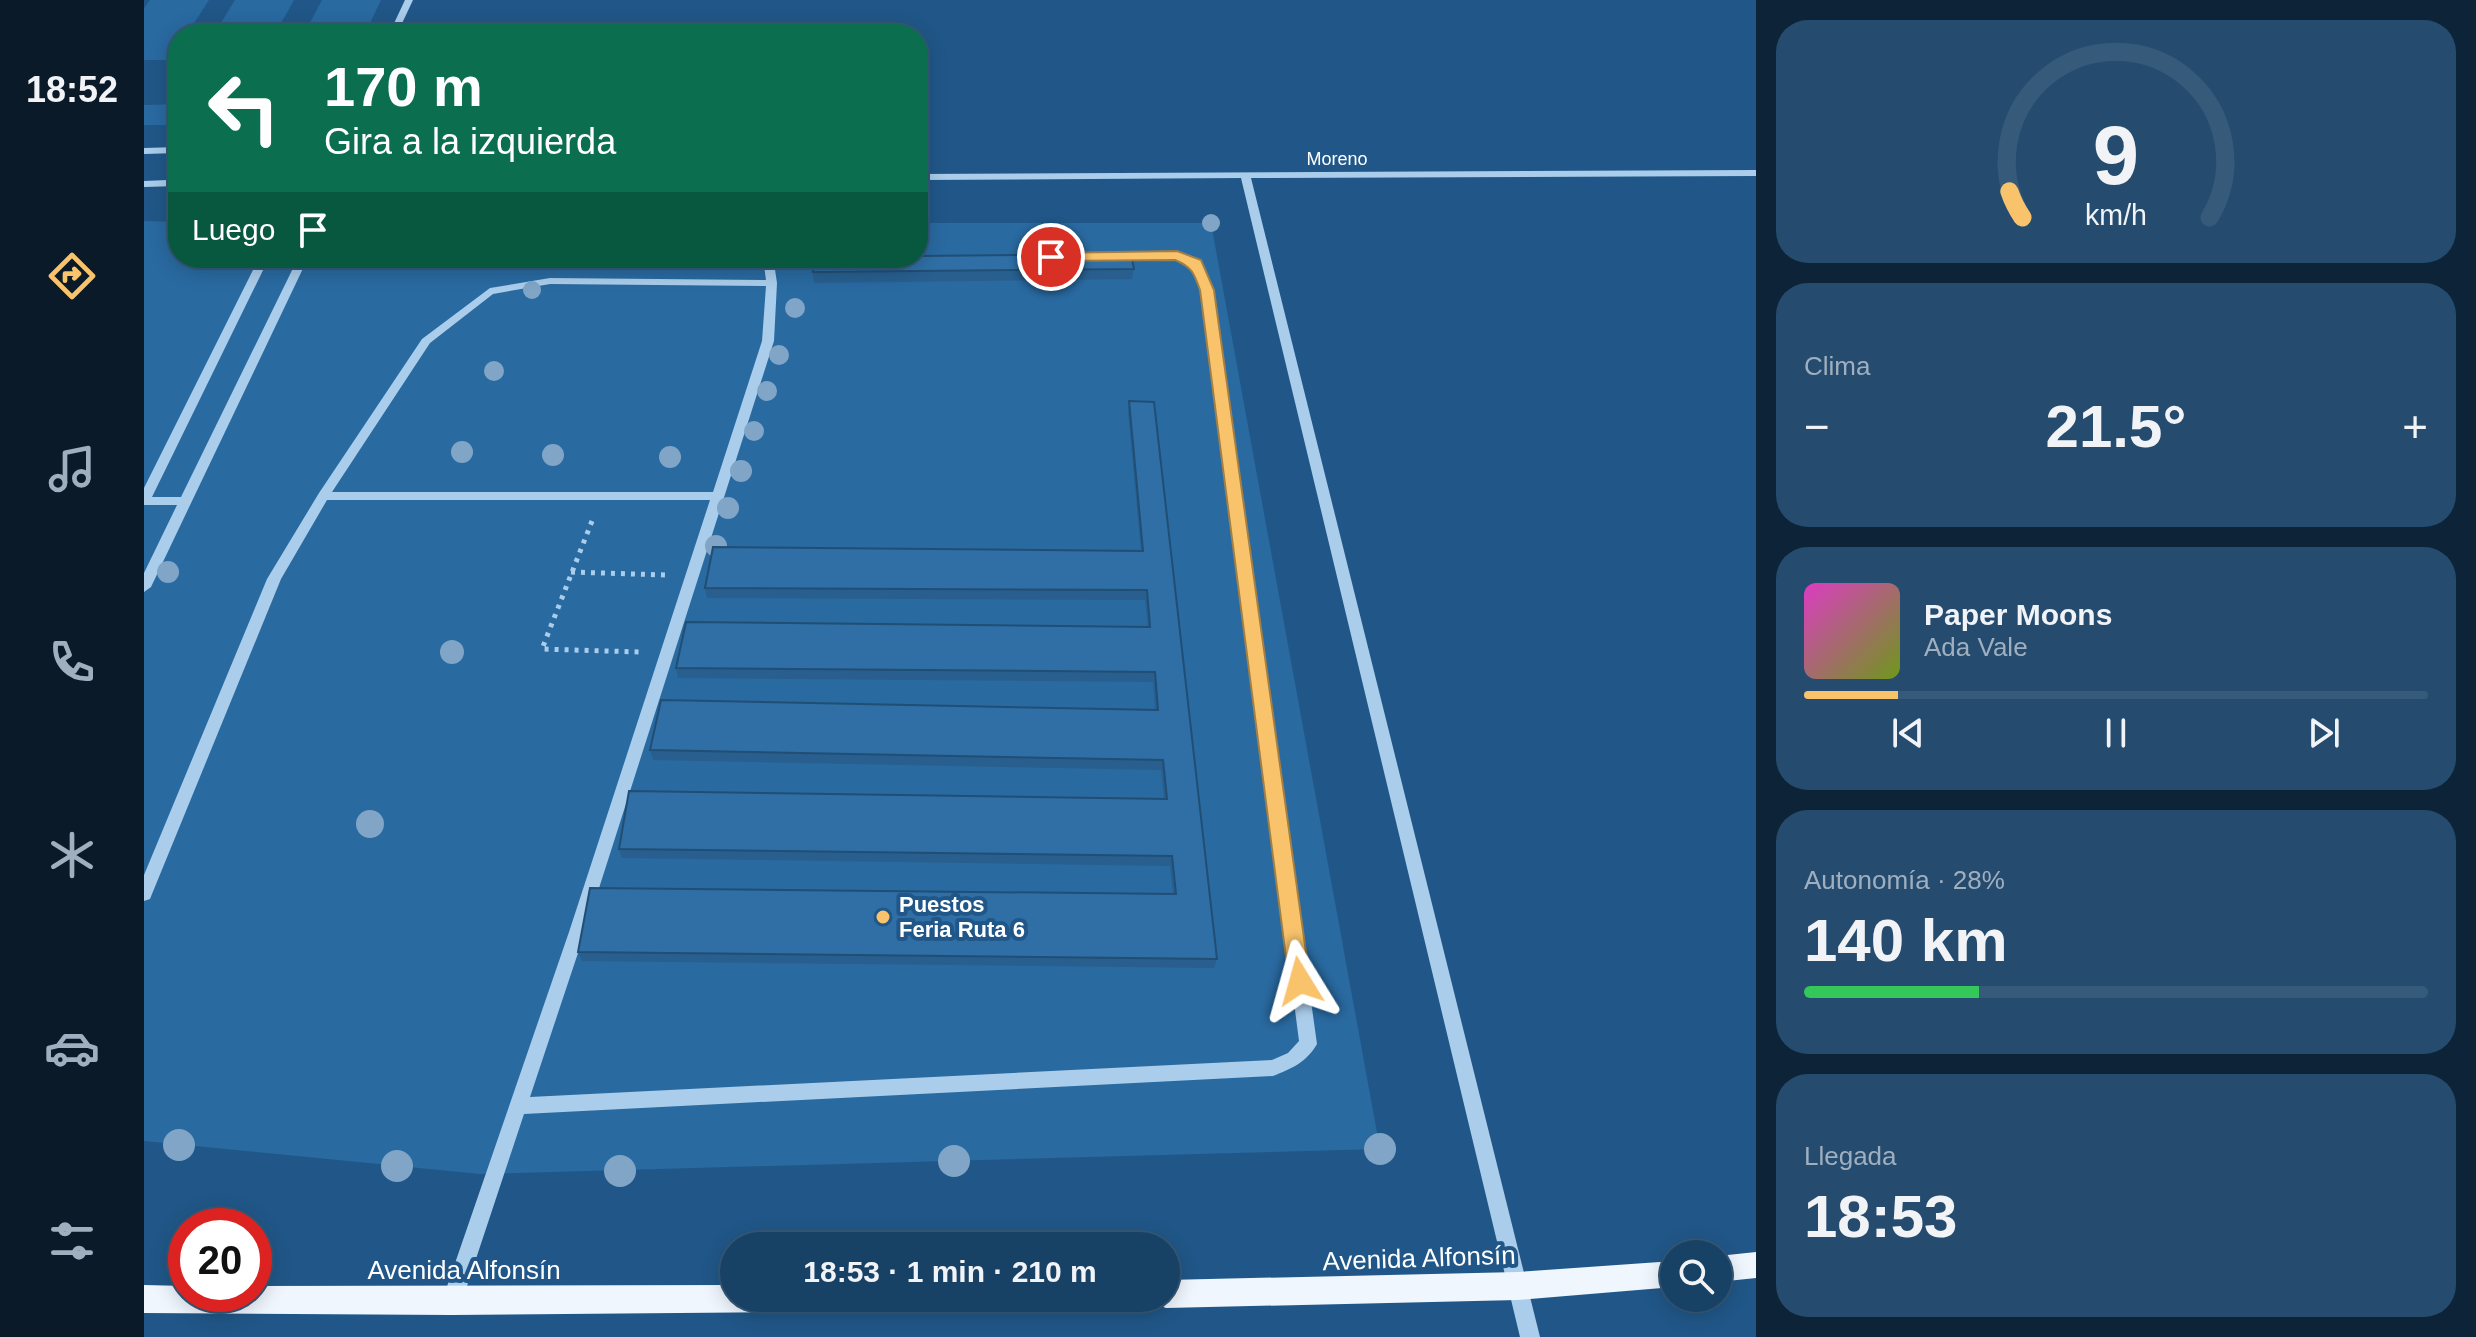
<!DOCTYPE html>
<html lang="es">
<head>
<meta charset="utf-8">
<style>
  :root { --surface:#184166; --page:#254c6f; --text:#f1f3f6; --muted:#9fafbf; --line:#365a7a; --accent:#f8c36b }
  body { margin:0; font-family:Arial,sans-serif; background:var(--page); color:var(--text); height:100vh; display:flex; flex-direction:column; font-size:30px; white-space:nowrap }
  * { box-sizing:border-box; margin:0 }
  p { font-size:26px; color:var(--muted) }
  .icon { flex:none; width:44px; height:44px; fill:none; stroke:currentColor; stroke-width:2; stroke-linecap:round; stroke-linejoin:round }
  .map { position:relative; flex:1; overflow:hidden }
  .side { display:flex; flex-direction:column; gap:20px; padding:20px; background:#0d2438; width:720px }
  .side>* { flex:none }
  .hud { position:absolute; left:24px; top:24px; width:760px; height:244px; border-radius:32px; box-shadow:0 4px 20px #0003,0 0 0 2px var(--line); background:#0b6e4f; color:#fff; overflow:hidden }
  .buttons { position:absolute; left:1516px; top:1240px; display:grid; gap:16px }
  .buttons a { display:grid; place-items:center; width:72px; height:72px; border-radius:50%; background:var(--surface); box-shadow:0 4px 20px #0003,0 0 0 2px var(--line); font-size:40px }
  .speed { position:absolute; left:24px; top:1208px; display:flex; gap:16px; font-size:40px; font-weight:700; text-align:center }
  .speed>* { display:grid; place-content:center; width:104px; height:104px; border-radius:50%; background:var(--surface); box-shadow:0 4px 20px #0003,0 0 0 2px var(--line); line-height:1 }
  .speed .limit { border:12px solid #d22; background:#fff; color:#111 }
  .pin { position:absolute; display:grid; place-items:center; width:68px; height:68px; color:#fff; margin:-34px; border:4px solid #fff; border-radius:50%; box-shadow:0 2px 8px #0007 }
  .me { position:absolute; width:88px; margin:-44px; rotate:352deg; stroke-linejoin:round; filter:drop-shadow(0 0 6px #0008) }
  .turn { display:flex; align-items:center; gap:28px; height:168px; padding:0 24px; font-size:36px }
  .turn .icon { width:104px; height:104px; stroke-width:2.5 }
  .turn b { display:block; font-size:56px; line-height:68px }
  .then { display:flex; align-items:center; height:76px; padding:0 24px; background:#0003; gap:16px; font-size:30px }
  .big { font-size:60px; font-weight:600; line-height:1.1 }
  .side .tile { flex:1; display:flex; flex-direction:column; justify-content:center; gap:12px; min-width:0; padding:0 28px; border-radius:32px; background:var(--page) }
  .side .dial { align-items:center; gap:0 }
  .dial svg { height:208px; overflow:visible; fill:none; stroke:var(--line); stroke-width:7; stroke-linecap:round; text-anchor:middle }
  .dial text { fill:var(--text); stroke:none }
  .song { display:flex; align-items:center; gap:24px }
  .cover { width:96px; height:96px; border-radius:12px; background:linear-gradient(135deg,hsl(310 70% 55%),hsl(80 70% 35%)) }
  .played { height:8px; border-radius:4px; background:linear-gradient(90deg,var(--accent) 15%,var(--line) 15%) }
  .keys { display:flex; justify-content:space-around; direction:ltr }
  .heat { display:flex; justify-content:space-between; align-items:center; font-size:44px; direction:ltr }
  .charge { height:12px; border-radius:6px; background:linear-gradient(90deg,#34c759 28%,var(--line) 0) }
  .trip { position:absolute; left:576px; top:1232px; width:460px; height:80px; border-radius:40px; background:var(--surface); box-shadow:0 4px 20px #0003,0 0 0 2px var(--line); font-weight:600; line-height:80px; text-align:center }
  main { display:flex; flex:1; min-height:0 }
  .tab-bar { display:flex; flex-direction:column; width:144px; justify-content:space-around; align-items:center; background:#0a1a29; color:var(--muted) }
  .tab-bar .icon { width:56px; height:56px }
  .tab-bar .on { color:var(--accent) }
  .tab-bar b { font-size:36px; color:var(--text) }
  .map>svg:first-child { display:block }
</style>
</head>
<body>
<main>
<nav class="tab-bar">
<b>18:52</b>
<svg class="icon on" aria-label="directions" viewBox="0 0 24 24"><path d="M12 3l9 9-9 9-9-9zM9 14v-3h6M13 9l2 2-2 2"/></svg>
<svg class="icon" aria-label="music" viewBox="0 0 24 24"><path d="M9 18V5l10-2v13"/><circle cx="6" cy="18" r="3"/><circle cx="16" cy="16" r="3"/></svg>
<svg class="icon" aria-label="phone" viewBox="0 0 24 24"><path d="M5 4h4l2 5-3 2q2 4 5 5l2-3 5 2v4C11 20 4 13 5 4z"/></svg>
<svg class="icon" aria-label="climate" viewBox="0 0 24 24"><path d="M12 3v18M4 7l16 10M4 17L20 7"/></svg>
<svg class="icon" aria-label="car" viewBox="0 0 24 24"><path d="M5 17H2v-5l4-1 3-4h7l3 4 3 1v5h-3M9 17h6M6 11h13"/><circle cx="7" cy="17" r="2"/><circle cx="17" cy="17" r="2"/></svg>
<svg class="icon" aria-label="filters" viewBox="0 0 24 24"><path d="M4 7h16M4 17h16"/><circle cx="9" cy="7" r="2"/><circle cx="15" cy="17" r="2"/></svg>
</nav>
<div class="map">
<svg width="1612" height="1337" viewBox="0 0 1612 1337">
  <rect width="100%" height="100%" fill="#205788"/>
  <g fill="#296aa1">
    <path d="M 6,0 L 65,0 L 43,34 L 34,34 L 34,48 L 27,60 L 0,60 L 0,8 Z"/>
    <path d="M 91,0 L 150,0 L 131,34 L 70,34 Z"/>
    <path d="M 178,0 L 237,0 L 221,34 L 160,34 Z"/>
    <path d="M 34,104 L 34,125 L 0,125 L 0,105 Z"/>
    <path d="M 0,221 L 34,222 L 34,258 L 774,258 L 774,223 L 1067,223 L 1236,1149 L 336,1174 L 0,1141 Z"/>
  </g>
  <g fill="none" stroke-linecap="round" stroke-linejoin="round">
    <g stroke="#aacdeb" stroke-width="5" stroke-dasharray="4 6" stroke-linecap="butt">
      <path d="M 448,521 L 398,649 L 495,652"/>
      <path d="M 427,572 L 521,575"/>
    </g>
    <g fill="#aacdeb" fill-rule="evenodd">
      <path d="M 261,0 L 269,0 L 253,34 L 245,34 Z"/>
      <path d="M 34,147 L 34,153 L 0,154 L 0,148 Z"/>
      <path d="M 34,166 L 34,186 L 0,187 L 0,181 L 23,180 L 30,167 Z"/>
      <path d="M 1612,170 L 1612,176 L 1107,178 L 1396,1337 L 1376,1337 L 1097,178 L 774,180 L 774,174 Z"/>
      <path d="M 971,253 L 1033,253 L 1056,261 L 1068,290 L 1173,1044 C 1163,1062 1147,1069 1129,1076 L 380,1114 L 318,1301 L 315,1308 L 308,1311 L 301,1308 L 298,1301 L 425,932 L 566,500 L 183,500 L 137,579 L 8,894 L 6,899 L 0,901 L 0,875 L 123,579 L 175,493 L 278,339 L 346,288 L 406,278 L 622,280 L 619,258 L 691,259 L 686,262 L 630,263 L 633,283 L 630,341 L 441,932 L 386,1097 L 1128,1060 L 1144,1053 L 1155,1041 L 1058,290 L 1047,265 L 1032,259 L 967,258 L 966,256 ZM 406,284 L 622,286 L 618,341 L 569,492 L 188,492 L 286,343 L 349,294 Z"/>
      <path d="M 115,258 L 125,258 L 8,497 L 37,497 L 154,258 L 164,258 L 7,587 L 0,592 L 0,573 L 33,505 L 0,505 L 0,488 Z"/>
    </g>
    <g fill="#eff6fe" fill-rule="evenodd">
      <path d="M 1612,1252 L 1612,1278 L 1574,1282 L 1574,1256 Z"/>
      <path d="M 1530,1261 L 1530,1287 L 1374,1300 L 1022,1308 L 1012,1304 L 1010,1298 L 1022,1298 L 1022,1280 L 1374,1272 Z"/>
      <path d="M 0,1285 L 42,1286 L 42,1294 L 110,1294 L 110,1286 L 590,1285 L 590,1298 L 654,1298 L 650,1308 L 640,1312 L 308,1315 L 0,1313 Z"/>
    </g>
  </g>
  <g fill="#80a5c6">
    <circle cx="1067" cy="223" r="9"/>
    <circle cx="388" cy="290" r="9"/>
    <circle cx="651" cy="308" r="10"/>
    <circle cx="635" cy="355" r="10"/>
    <circle cx="350" cy="371" r="10"/>
    <circle cx="623" cy="391" r="10"/>
    <circle cx="610" cy="431" r="10"/>
    <circle cx="318" cy="452" r="11"/>
    <circle cx="409" cy="455" r="11"/>
    <circle cx="526" cy="457" r="11"/>
    <circle cx="597" cy="471" r="11"/>
    <circle cx="584" cy="508" r="11"/>
    <circle cx="572" cy="546" r="11"/>
    <circle cx="24" cy="572" r="11"/>
    <circle cx="308" cy="652" r="12"/>
    <circle cx="226" cy="824" r="14"/>
    <circle cx="35" cy="1145" r="16"/>
    <circle cx="1236" cy="1149" r="16"/>
    <circle cx="810" cy="1161" r="16"/>
    <circle cx="253" cy="1166" r="16"/>
    <circle cx="476" cy="1171" r="16"/>
  </g>
  <g fill="#285f8f">
    <path d="M 990,269 L 988,279 L 670,283 L 669,272 Z"/>
    <path d="M 985,401 L 1073,959 L 1070,968 L 438,961 L 434,952 L 1029,894 L 1026,866 L 478,858 L 475,849 L 1020,799 L 1017,770 L 509,760 L 506,750 L 1011,710 L 1009,682 L 534,678 L 532,668 L 1004,627 L 1001,600 L 563,598 L 561,588 L 997,551 L 984,412 Z"/>
  </g>
  <g fill="#2f6fa6" stroke="#214e74" stroke-width="2">
    <path d="M 987,254 L 990,269 L 669,272 L 670,258 L 774,258 L 774,256 Z"/>
    <path d="M 985,401 L 1010,402 L 1073,959 L 434,952 L 446,888 L 1032,894 L 1028,856 L 475,849 L 485,791 L 1023,799 L 1019,760 L 506,750 L 517,700 L 1014,710 L 1011,672 L 532,668 L 542,622 L 1006,627 L 1003,590 L 561,588 L 569,547 L 999,551 Z"/>
  </g>
  <path fill="#f8c36b" stroke="#a17f46" stroke-width="2" d="M 1033,251 L 1057,260 L 1070,290 L 1166,981 L 1163,988 L 1156,991 L 1148,988 L 1145,981 L 1056,290 C 1050,273 1048,267 1031,260 L 907,261 L 900,257 L 907,253 Z"/>
  <circle fill="#f8c36b" stroke="#205788" stroke-width="3" cx="739" cy="917" r="8"/>
  <g text-anchor="middle" stroke-width="8" stroke-linejoin="round" paint-order="stroke">
    <g font-size="18" fill="#fff" stroke="#205788">
      <text x="1193" y="165">Moreno</text>
    </g>
    <g font-size="22" font-weight="bold" fill="#fff" stroke="#205788" text-anchor="start">
      <text x="755" y="912">Puestos<tspan x="755" dy="25">Feria Ruta 6</tspan></text>
    </g>
    <g font-size="26" fill="#fff" stroke="#205788">
      <text transform="translate(1275 1258) rotate(-2)" y="9">Avenida Alfonsín</text>
      <text x="320" y="1279">Avenida Alfonsín</text>
    </g>
  </g>
</svg>
<div class="buttons">
<a><svg class="icon" aria-label="search" viewBox="0 0 24 24"><circle cx="10" cy="10" r="6"/><path d="M15 15l6 6"/></svg></a>
</div>
<div class="speed"><div class="limit">20</div></div>
<div class="pin" style="left:907px;top:257px;background:#d93025"><svg class="icon" aria-label="arrive" viewBox="0 0 24 24"><path d="M6 21V4h12l-3 4 3 4H6"/></svg></div>
<svg class="me" style="left:1156px;top:981px" viewBox="-20 -20 40 40"><path d="M0-17L14 15 0 8-14 15z" fill="#f8c36b" stroke="#fff" stroke-width="4"/></svg>
<div class="trip">18:53 · 1 min · 210 m</div>
<div class="hud">
<div class="turn"><svg class="icon" aria-label="left" viewBox="0 0 24 24"><path d="M17 20v-9H6M10 6l-5 5 5 5"/></svg><div><b>170 m</b>Gira a la izquierda</div></div>
<div class="then">Luego<svg class="icon" aria-label="arrive" viewBox="0 0 24 24"><path d="M6 21V4h12l-3 4 3 4H6"/></svg></div>
</div>
</div>
<section class="side">
<div class="tile dial"><svg viewBox="0 0 100 80">
<path d="M14 69A42 42 0 1 1 86 69"/>
<path d="M14 69A42 42 0 0 1 9 59" stroke="#f8c36b"/>
<text x="50" y="56" font-size="32" font-weight="700">9</text>
<text x="50" y="72" font-size="11">km/h</text>
</svg></div>
<div class="tile"><p>Clima</p>
<div class="heat"><a>−</a><b class="big">21.5°</b><a>+</a></div>
</div>
<div class="tile">
<div class="song"><i class="cover"></i><div><b>Paper Moons</b><p>Ada Vale</p></div></div>
<div class="played"></div>
<div class="keys"><svg class="icon" aria-label="previous" viewBox="0 0 24 24"><path d="M18 5L8 12l10 7zM5 5v14"/></svg><svg class="icon" aria-label="pause" viewBox="0 0 24 24"><path d="M8 5v14M16 5v14"/></svg><svg class="icon" aria-label="next" viewBox="0 0 24 24"><path d="M6 5l10 7-10 7zM19 5v14"/></svg></div>
</div>
<div class="tile"><p>Autonomía · 28%</p><b class="big">140 km</b><div class="charge"></div></div>
<div class="tile"><p>Llegada</p><b class="big">18:53</b></div>
</section>
</main>
</body>
</html>
